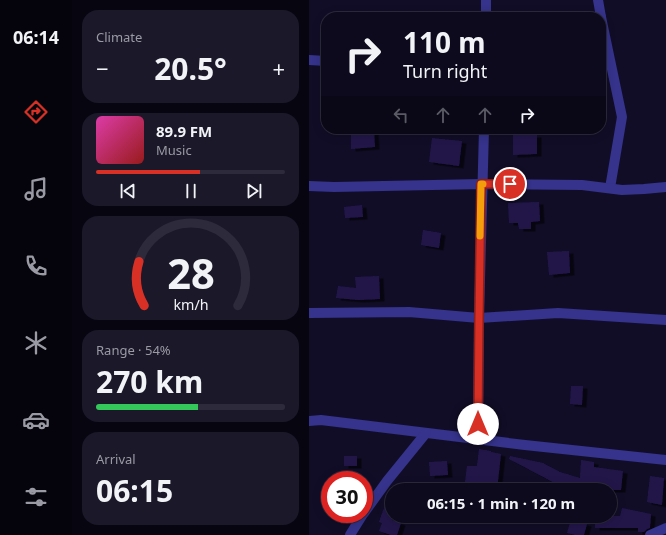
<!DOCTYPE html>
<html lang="en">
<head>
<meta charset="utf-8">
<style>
  :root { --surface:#0d0a1d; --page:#1b182a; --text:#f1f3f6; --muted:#9a9aa4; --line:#2d2b3b; --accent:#d93025 }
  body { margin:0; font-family:"Noto Sans",sans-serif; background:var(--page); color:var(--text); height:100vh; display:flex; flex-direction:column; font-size:15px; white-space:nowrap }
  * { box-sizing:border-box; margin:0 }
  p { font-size:13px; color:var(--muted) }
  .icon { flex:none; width:22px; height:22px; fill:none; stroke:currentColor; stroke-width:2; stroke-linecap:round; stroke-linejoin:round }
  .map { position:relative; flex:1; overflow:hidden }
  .details { display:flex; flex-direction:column; gap:10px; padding:10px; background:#070610; width:237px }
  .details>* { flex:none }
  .guide { position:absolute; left:12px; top:12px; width:285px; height:122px; border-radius:16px; box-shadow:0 2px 10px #0003,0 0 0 1px var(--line); background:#0d0a1d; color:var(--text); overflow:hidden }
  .speed { position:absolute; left:12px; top:471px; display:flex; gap:8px; font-size:20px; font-weight:700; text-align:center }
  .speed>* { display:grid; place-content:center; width:52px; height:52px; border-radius:50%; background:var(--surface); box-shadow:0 2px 10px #0003,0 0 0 1px var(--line); line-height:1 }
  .speed .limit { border:6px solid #d22; background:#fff; color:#111 }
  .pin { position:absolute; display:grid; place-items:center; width:34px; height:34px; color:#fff; margin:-17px; border:2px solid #fff; border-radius:50%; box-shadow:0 1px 4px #0007 }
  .me { position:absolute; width:44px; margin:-22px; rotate:0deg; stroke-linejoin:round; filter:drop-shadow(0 0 3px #0008) }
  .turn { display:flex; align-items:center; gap:14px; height:84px; padding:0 16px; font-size:18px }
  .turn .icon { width:52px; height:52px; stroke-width:2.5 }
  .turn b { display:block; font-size:28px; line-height:34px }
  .lanes { display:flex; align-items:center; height:38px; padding:0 16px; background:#0003; justify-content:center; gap:20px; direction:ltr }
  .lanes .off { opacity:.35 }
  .big { font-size:30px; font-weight:700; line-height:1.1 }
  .details .tile { flex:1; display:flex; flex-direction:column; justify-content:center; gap:6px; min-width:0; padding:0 14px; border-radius:16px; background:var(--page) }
  .details .dial { align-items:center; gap:0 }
  .dial svg { height:104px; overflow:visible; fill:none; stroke:var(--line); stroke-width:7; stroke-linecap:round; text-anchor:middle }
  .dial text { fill:var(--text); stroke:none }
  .song { display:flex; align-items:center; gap:12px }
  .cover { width:48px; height:48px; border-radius:6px; background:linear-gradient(135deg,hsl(320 70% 55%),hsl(0 70% 35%)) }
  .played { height:4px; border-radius:2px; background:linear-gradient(90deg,var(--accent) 55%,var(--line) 55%) }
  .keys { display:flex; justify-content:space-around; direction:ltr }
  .heat { display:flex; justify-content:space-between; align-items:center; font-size:22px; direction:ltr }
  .charge { height:6px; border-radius:3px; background:linear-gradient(90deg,#34c759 54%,var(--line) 0) }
  .trip { position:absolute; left:76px; top:483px; width:232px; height:40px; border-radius:20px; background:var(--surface); box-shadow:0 2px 10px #0003,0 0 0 1px var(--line); font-weight:700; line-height:40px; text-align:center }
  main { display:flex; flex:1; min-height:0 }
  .dock { display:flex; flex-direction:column; width:72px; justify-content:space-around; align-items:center; background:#05040c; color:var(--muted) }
  .dock .icon { width:28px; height:28px }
  .dock .selected { color:var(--accent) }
  .dock b { font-size:18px; color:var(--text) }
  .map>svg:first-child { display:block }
</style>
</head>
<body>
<main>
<nav class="dock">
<b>06:14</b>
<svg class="icon selected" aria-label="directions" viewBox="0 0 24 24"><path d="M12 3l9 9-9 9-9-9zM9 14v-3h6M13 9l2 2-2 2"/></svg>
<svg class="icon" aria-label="music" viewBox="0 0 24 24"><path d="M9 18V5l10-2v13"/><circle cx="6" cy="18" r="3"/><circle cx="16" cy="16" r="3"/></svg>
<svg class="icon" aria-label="phone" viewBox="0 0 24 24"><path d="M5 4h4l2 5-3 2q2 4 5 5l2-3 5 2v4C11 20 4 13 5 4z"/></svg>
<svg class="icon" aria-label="climate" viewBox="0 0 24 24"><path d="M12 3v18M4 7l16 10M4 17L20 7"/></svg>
<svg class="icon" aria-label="car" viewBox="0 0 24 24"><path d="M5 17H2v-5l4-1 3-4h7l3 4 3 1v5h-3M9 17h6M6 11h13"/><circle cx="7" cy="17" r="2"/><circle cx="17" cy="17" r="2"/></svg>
<svg class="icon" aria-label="filters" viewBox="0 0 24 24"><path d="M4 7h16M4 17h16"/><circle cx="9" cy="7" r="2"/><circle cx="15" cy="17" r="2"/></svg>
</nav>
<section class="details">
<div class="tile"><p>Climate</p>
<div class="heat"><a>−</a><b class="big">20.5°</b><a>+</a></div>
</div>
<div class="tile">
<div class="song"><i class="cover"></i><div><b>89.9 FM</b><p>Music</p></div></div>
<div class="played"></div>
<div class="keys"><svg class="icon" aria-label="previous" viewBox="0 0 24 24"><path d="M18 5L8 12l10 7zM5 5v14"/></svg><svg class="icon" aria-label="pause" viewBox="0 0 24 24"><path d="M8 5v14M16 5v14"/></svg><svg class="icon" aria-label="next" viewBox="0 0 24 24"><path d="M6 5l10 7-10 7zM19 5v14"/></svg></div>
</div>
<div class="tile dial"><svg viewBox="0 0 100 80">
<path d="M14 69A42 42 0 1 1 86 69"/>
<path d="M14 69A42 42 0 0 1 10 35" stroke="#d93025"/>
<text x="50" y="56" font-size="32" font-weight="700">28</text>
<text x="50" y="72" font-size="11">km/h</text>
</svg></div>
<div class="tile"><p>Range · 54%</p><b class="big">270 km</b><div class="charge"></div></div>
<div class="tile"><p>Arrival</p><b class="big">06:15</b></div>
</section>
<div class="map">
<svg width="357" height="535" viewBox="0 0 357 535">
  <defs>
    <filter id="shadow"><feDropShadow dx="4.5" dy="2.5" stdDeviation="0" flood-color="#0009"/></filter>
  </defs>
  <rect width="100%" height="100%" fill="#110d27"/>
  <g fill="#21174a" filter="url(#shadow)">
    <path d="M 65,131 L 66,147 L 42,149 L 42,132 Z"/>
    <path d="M 204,135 L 228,135 L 228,154 L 204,155 Z"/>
    <path d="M 123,138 L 153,141 L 150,166 L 120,162 Z"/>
    <path d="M 230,202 L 231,221 L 222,222 L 222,229 L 210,229 L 209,223 L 200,223 L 199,203 Z"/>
    <path d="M 53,205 L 54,217 L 36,218 L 35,207 Z"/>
    <path d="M 114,230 L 132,233 L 130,248 L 112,245 Z"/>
    <path d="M 260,251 L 261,273 L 240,275 L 238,252 Z"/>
    <path d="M 70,276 L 71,299 L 50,300 L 27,298 L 29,286 L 47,288 L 46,277 Z"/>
    <path d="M 262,386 L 274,386 L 273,405 L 261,404 Z"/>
    <path d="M 170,449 L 182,451 L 182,452 L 192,454 L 188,490 L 155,490 L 158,466 L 168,466 Z"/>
    <rect x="35" y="456" width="13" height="10"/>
    <path d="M 201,456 L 234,463 L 251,472 L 271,478 L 272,460 L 285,462 L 285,467 L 314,471 L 312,490 L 259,490 L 200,459 Z"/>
    <path d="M 138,461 L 139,475 L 121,476 L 120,462 Z"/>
    <path d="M 341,476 L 355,478 L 353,505 L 338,502 Z"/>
    <path d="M 81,491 L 83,491 L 83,520 L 92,523 L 88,535 L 82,535 L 70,531 L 73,523 L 70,522 Z"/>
    <path d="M 313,508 L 342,514 L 341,528 L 338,529 L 335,532 L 329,532 L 329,528 L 286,528 L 286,516 L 311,516 Z"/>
    <path d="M 262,519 L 278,524 L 275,535 L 266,535 L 258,533 Z"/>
  </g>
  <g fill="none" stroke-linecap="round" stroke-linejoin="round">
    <g stroke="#35338b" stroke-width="10">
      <path d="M 177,0 L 177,17"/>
      <path d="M 289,0 L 292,17"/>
      <path d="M 292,17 L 313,117 L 301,188"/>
      <path d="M 0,60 L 17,61"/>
      <path d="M 0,186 L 25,187 L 173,184 L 273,185 L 313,190 L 335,189 L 357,187"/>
      <path d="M 0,313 L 100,312 L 170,318 L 249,313 L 357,320"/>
      <path d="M 0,421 L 12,420 L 216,445 L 357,460"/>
      <path d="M 169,439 L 170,318 L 175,129"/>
      <path d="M 55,513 L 78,481 L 117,433"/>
      <path d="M 41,535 L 54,514"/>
      <path d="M 341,535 L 357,528"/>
    </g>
  </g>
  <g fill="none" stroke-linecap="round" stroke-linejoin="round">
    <g stroke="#8d1f18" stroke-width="10">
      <path id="route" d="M 169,424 L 170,318 L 172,184 L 201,184"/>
    </g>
    <use href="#route" stroke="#d93025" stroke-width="7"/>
    <path stroke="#f59e0b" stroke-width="7" d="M 171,236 L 172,184 L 174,184"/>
  </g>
</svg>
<div class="speed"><div class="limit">30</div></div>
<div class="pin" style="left:201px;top:184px;background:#d93025"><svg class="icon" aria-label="arrive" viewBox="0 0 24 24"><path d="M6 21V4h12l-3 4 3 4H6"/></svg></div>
<svg class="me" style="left:169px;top:424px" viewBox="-20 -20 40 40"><circle r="19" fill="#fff"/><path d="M0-13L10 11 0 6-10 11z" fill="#d93025"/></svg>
<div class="trip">06:15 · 1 min · 120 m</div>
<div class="guide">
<div class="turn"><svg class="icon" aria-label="right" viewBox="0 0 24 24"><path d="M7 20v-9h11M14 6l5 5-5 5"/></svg><div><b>110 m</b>Turn right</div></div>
<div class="lanes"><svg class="icon off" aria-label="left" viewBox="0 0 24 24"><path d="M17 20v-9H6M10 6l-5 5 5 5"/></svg><svg class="icon off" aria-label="ahead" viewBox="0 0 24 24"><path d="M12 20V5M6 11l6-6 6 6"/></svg><svg class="icon off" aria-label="ahead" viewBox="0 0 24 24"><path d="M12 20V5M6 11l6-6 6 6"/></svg><svg class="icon" aria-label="right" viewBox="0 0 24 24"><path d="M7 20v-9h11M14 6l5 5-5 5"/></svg></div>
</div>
</div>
</main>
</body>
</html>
